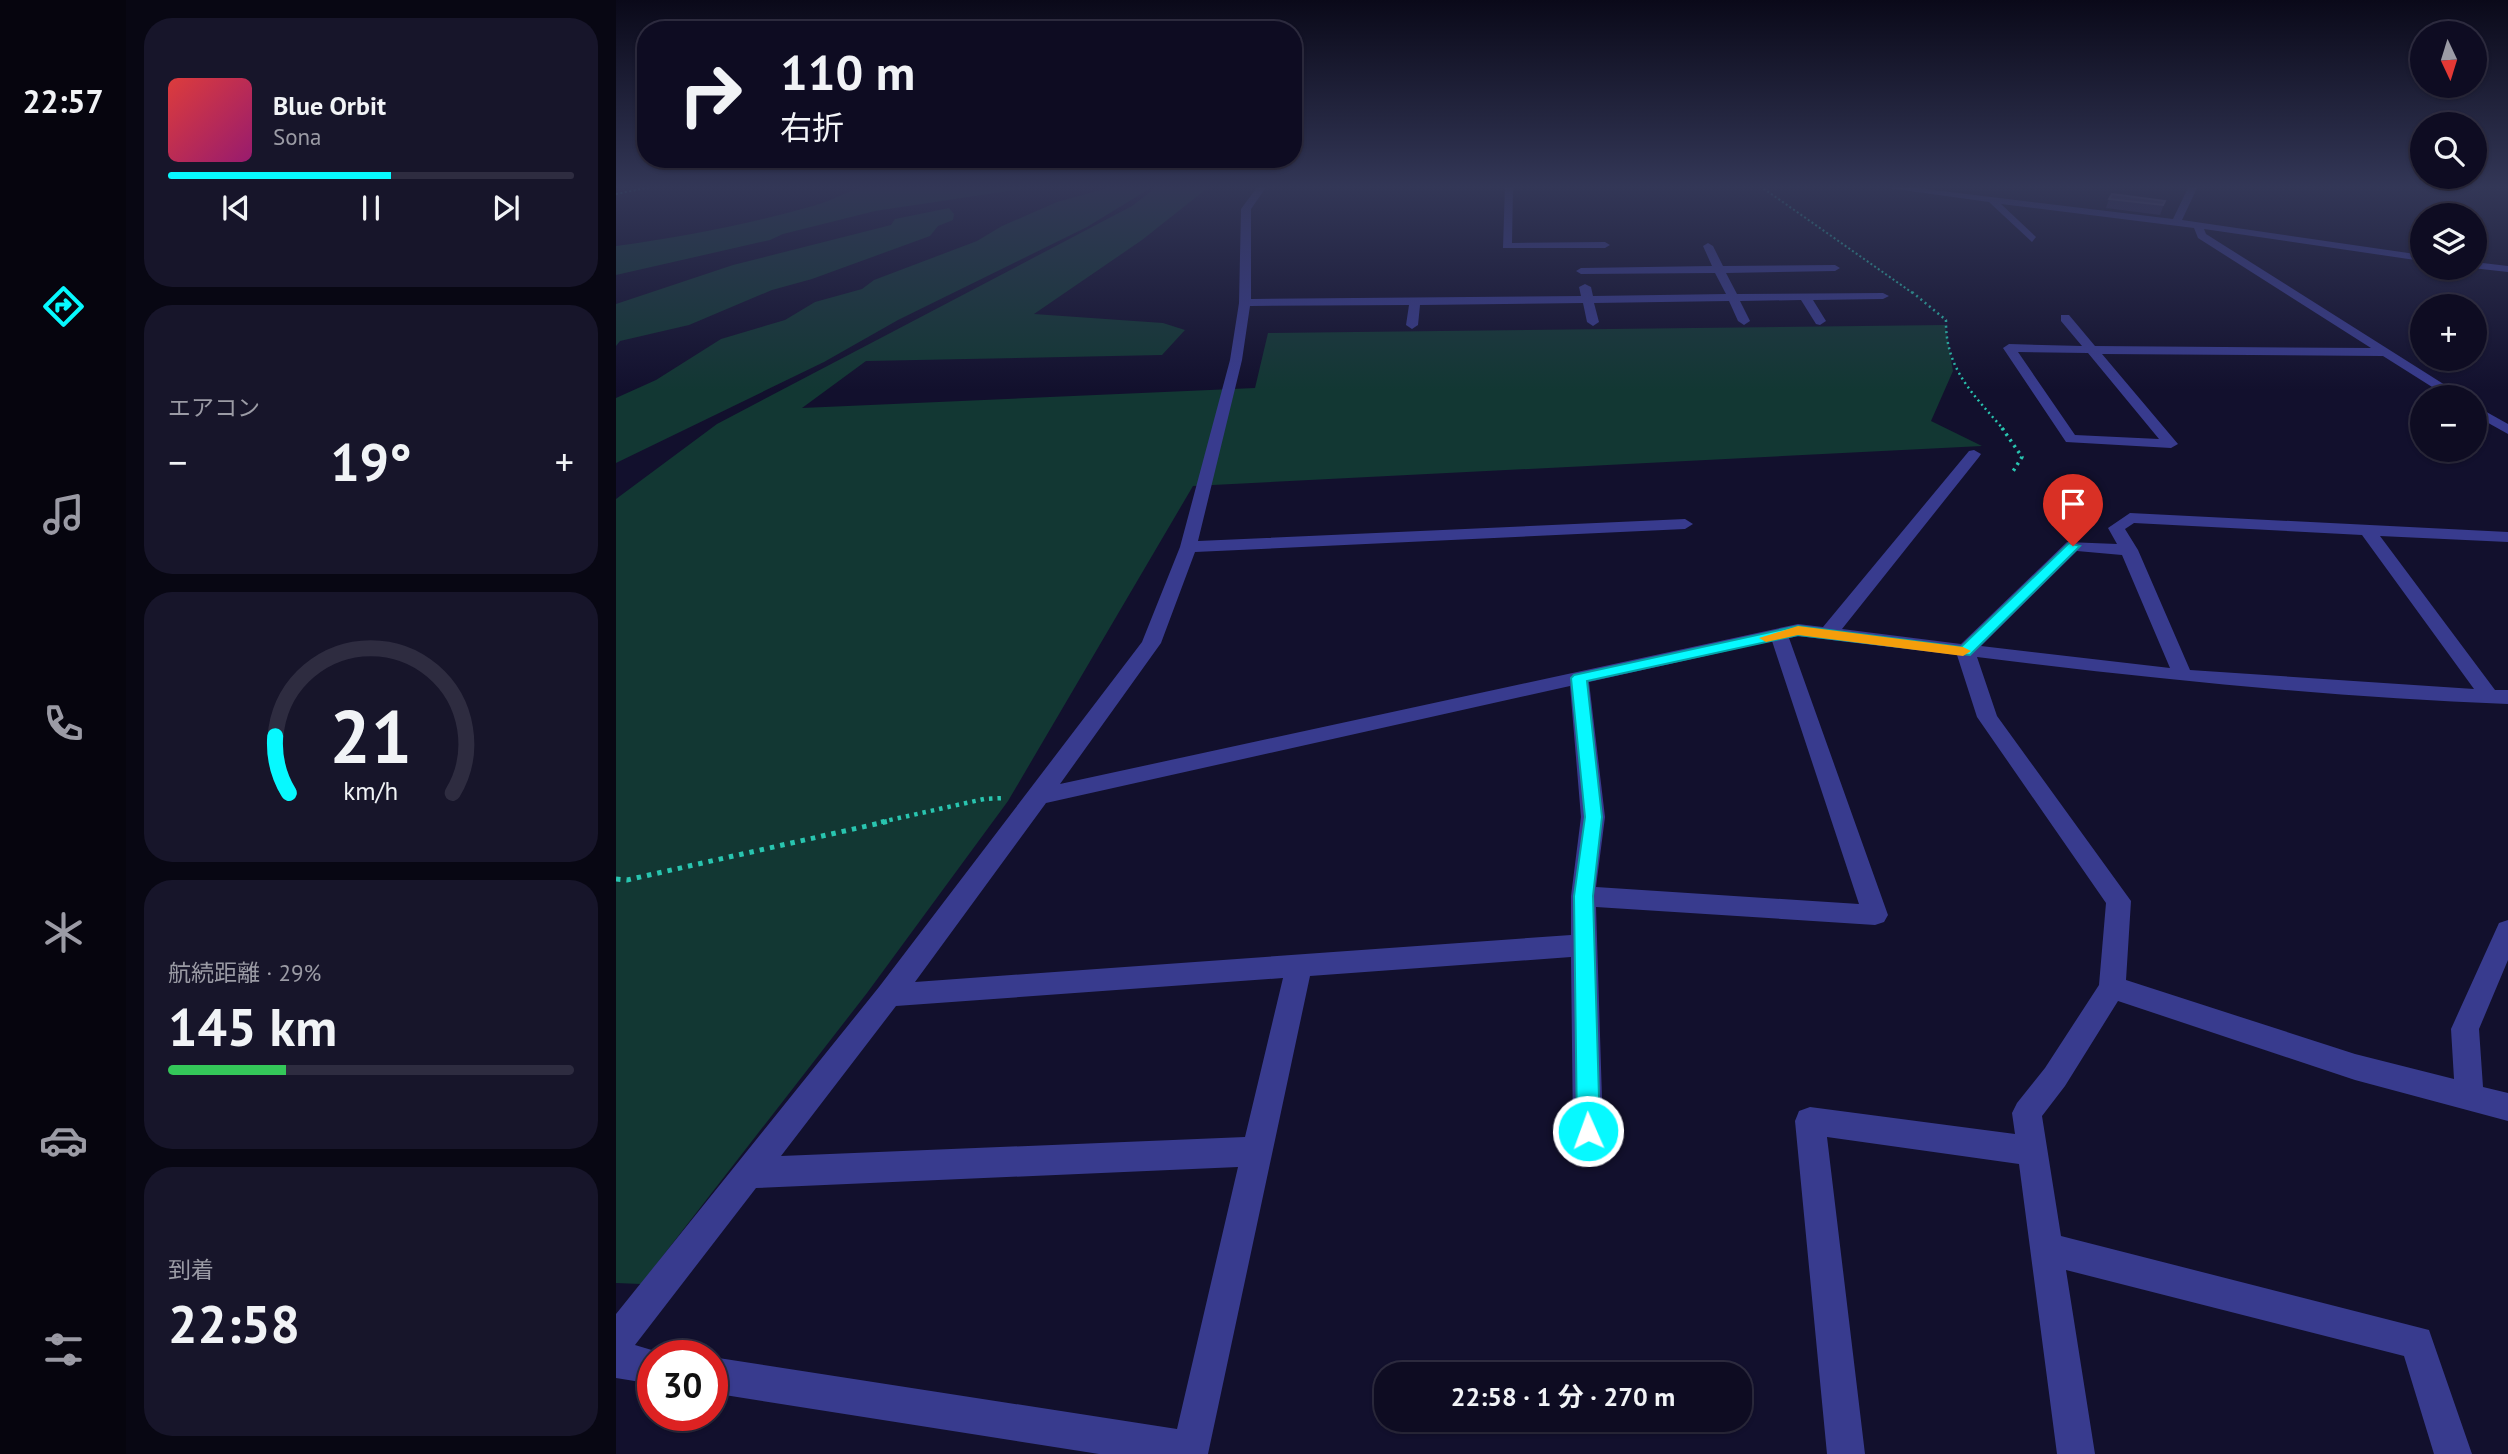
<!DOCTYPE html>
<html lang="ja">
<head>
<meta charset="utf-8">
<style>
  :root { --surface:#0e0c22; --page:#17152a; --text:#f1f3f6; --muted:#9b9ba5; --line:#2e2c40; --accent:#07f9ff }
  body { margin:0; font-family:"PT Sans","Noto Sans JP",sans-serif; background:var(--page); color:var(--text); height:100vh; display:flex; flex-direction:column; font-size:26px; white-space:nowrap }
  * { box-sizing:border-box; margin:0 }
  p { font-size:23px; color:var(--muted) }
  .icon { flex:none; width:38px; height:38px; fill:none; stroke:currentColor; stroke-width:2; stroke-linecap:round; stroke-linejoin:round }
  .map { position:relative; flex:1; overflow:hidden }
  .side { display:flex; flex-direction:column; gap:18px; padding:18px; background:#080713; width:490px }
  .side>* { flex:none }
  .guide { position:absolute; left:21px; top:21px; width:665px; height:147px; border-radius:28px; box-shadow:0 2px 5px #0004,0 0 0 2px var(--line); background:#0e0c22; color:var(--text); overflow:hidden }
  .needle { width:46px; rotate:176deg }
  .controls { position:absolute; left:1794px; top:21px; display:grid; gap:14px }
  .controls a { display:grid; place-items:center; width:77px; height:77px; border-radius:50%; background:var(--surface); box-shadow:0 2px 5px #0004,0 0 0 2px var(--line); font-size:35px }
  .speed { position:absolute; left:21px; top:1340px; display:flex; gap:14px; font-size:35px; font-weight:700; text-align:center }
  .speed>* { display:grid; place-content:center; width:91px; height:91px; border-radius:50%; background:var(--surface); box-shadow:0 2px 5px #0004,0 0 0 2px var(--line); line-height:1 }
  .speed .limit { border:10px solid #d22; background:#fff; color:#111 }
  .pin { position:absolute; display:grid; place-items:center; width:60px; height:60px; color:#fff; margin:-72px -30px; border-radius:50% 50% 50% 0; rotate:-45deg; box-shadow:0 0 7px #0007 }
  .pin .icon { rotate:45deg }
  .me { position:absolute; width:77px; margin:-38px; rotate:358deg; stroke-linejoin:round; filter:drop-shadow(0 0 5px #0008) }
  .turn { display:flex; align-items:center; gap:24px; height:147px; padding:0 28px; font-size:32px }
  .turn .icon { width:91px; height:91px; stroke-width:2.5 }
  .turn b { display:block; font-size:49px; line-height:60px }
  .big { font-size:52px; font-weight:700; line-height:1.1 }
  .side .widget { flex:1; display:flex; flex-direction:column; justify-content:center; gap:10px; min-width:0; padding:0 24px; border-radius:28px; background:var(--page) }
  .side .dial { align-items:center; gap:0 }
  .dial svg { height:182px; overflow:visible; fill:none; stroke:var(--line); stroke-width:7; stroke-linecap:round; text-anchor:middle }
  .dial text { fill:var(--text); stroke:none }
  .song { display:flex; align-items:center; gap:21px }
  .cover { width:84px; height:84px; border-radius:10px; background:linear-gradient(135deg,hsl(0 70% 55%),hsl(320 70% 35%)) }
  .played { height:7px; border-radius:4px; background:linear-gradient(90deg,var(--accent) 55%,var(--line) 55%) }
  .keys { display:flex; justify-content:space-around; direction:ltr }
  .heat { display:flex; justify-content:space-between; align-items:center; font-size:38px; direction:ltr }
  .charge { height:10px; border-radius:5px; background:linear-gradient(90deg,#34c759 29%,var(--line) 0) }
  .trip { position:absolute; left:758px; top:1362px; width:378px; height:70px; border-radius:28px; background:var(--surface); box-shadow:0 2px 5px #0004,0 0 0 2px var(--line); font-weight:700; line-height:70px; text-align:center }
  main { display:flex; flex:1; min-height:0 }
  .tab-bar { display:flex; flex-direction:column; width:126px; justify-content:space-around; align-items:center; background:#06050e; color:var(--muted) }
  .tab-bar .icon { width:49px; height:49px }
  .tab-bar .on { color:var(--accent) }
  .tab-bar b { font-size:32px; color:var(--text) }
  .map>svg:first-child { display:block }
</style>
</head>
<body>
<main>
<nav class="tab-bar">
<b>22:57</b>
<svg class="icon on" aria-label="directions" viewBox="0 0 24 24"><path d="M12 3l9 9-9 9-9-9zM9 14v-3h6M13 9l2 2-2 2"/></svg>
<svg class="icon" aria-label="music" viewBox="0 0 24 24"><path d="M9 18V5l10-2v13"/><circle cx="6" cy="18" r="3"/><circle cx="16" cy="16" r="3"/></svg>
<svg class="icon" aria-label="phone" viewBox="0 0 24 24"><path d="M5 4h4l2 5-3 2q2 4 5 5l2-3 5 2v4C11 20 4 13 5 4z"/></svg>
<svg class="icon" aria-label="climate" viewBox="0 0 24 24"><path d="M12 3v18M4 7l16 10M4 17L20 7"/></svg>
<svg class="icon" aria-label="car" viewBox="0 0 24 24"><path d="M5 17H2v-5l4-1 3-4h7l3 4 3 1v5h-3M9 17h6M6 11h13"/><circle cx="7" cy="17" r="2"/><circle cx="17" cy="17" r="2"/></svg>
<svg class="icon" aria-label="filters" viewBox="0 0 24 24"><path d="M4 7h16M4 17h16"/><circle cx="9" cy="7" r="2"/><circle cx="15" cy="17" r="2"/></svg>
</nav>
<section class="side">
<div class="widget">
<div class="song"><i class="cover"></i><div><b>Blue Orbit</b><p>Sona</p></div></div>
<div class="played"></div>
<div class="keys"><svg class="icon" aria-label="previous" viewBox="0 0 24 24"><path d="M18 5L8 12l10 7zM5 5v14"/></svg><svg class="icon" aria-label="pause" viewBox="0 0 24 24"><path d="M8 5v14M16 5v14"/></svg><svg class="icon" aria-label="next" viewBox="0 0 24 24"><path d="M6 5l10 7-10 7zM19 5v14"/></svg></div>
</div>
<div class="widget"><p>エアコン</p>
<div class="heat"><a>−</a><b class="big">19°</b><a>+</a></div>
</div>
<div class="widget dial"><svg viewBox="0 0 100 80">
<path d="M14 69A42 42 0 1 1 86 69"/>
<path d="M14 69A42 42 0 0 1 8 44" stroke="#07f9ff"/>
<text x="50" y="56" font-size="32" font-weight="700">21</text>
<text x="50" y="72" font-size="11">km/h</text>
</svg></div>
<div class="widget"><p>航続距離 · 29%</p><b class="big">145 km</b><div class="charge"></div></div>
<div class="widget"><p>到着</p><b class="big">22:58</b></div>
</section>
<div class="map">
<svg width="1892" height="1454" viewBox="0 0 1892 1454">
  <rect width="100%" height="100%" fill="#12102d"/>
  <g fill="#123733">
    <path d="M 250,186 L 426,186 L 259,211 L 167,234 L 154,240 L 0,275 L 0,246 C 67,237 134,224 200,205 C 217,200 232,191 250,186 Z"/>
    <path d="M 499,186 L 538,186 L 471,227 L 282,320 L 208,362 L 0,463 L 0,398 L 40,380 L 105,339 L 169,320 L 199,302 L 246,289 L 258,280 L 361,241 L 386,226 L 441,202 Z"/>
    <path d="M 542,186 L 594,186 L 526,240 L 418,314 L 547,323 L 569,330 L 546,355 L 250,361 L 186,408 L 639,388 L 652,333 L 1329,325 L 1337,371 L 1315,421 L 1366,446 L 577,486 L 392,801 L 251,993 L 25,1284 L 0,1283 L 0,499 L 101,424 L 516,206 Z"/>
    <path d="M 333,208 L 338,214 L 337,220 L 322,226 L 314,236 L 196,279 L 156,290 L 73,325 L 4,341 L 0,346 L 0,304 L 117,265 L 275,225 L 279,219 Z"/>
  </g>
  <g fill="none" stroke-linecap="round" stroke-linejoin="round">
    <g stroke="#29c5b0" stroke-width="2" stroke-dasharray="2 2.5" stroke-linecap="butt">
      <path d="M 1144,186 L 1298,294"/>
      <path d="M 0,194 L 40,186"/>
    </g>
    <path stroke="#29c5b0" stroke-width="2.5" stroke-dasharray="2 3.5" stroke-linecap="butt" d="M 1296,292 L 1330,320 C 1329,369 1358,395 1388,430"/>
    <path stroke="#29c5b0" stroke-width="3.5" stroke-dasharray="2.5 4.5" stroke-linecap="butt" d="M 1386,428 L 1406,457 L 1396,473"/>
    <path stroke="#29c5b0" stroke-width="4.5" stroke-dasharray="3.5 5" stroke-linecap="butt" d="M 265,822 L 368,799 L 388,798"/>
    <path stroke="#29c5b0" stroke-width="5" stroke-dasharray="4.5 6" stroke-linecap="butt" d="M 0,879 L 11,880 L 273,821"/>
    <g fill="#383b8e" fill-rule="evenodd">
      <path d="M 642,186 L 651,186 L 635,209 L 635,299 L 965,296 L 963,287 L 969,284 L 975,287 L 977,296 L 1110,294 L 1099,273 L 965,274 L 960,271 L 965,268 L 1096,266 L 1087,246 L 1092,243 L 1097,246 L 1107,266 L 1219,265 L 1224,268 L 1219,271 L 1110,273 L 1121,294 L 1267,293 L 1273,296 L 1267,299 L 1197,300 L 1210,321 L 1204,325 L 1200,324 L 1185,300 L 1124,301 L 1134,321 L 1128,325 L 1122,321 L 1113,301 L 978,303 L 983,322 L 977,326 L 971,322 L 967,303 L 804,305 L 802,325 L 796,329 L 790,325 L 793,305 L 634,306 L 626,360 L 582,541 L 1069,519 L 1077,524 L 1069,529 L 579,552 L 545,643 L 444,784 L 1182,624 L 1207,627 L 1353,451 L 1358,450 L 1365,454 L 1363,457 L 1226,629 L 1345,644 L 1451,542 L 1501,544 L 1492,528 L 1514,513 L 1892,532 L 1892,542 L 1764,536 L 1879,690 L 1892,690 L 1892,704 C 1714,697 1538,679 1361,657 L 1381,716 L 1515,901 L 1510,980 L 1739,1054 L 1838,1079 L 1835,1029 L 1883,923 L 1892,920 L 1892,960 L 1863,1029 L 1867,1087 L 1892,1093 L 1892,1121 L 1739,1080 L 1502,1001 L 1449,1086 L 1426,1116 L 1445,1236 L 1813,1330 L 1856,1454 L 1818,1454 L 1788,1356 L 1450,1270 L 1479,1454 L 1441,1454 L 1403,1164 L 1211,1137 L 1249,1454 L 1211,1454 L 1179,1121 L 1183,1111 L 1194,1107 L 1399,1134 L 1396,1113 L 1401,1103 L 1429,1068 L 1483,985 L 1490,903 L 1361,717 L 1341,655 L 1182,636 L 1173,638 L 1272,915 L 1268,922 L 1259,925 L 980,907 L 987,1131 L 983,1141 L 972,1145 L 961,1141 L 957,1131 L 955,957 L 694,976 L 592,1454 L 483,1454 L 96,1393 L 96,1357 L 561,1429 L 622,1167 L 140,1188 L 19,1345 L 49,1354 L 51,1356 L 37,1356 L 37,1384 L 0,1378 L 0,1314 L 263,987 L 526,642 L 564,547 L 614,360 L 623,303 L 625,209 ZM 1518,523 L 1746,535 L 1858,689 L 1574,670 L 1522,550 L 1509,529 ZM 1461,551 L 1506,555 L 1554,668 L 1365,646 ZM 1156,641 L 1243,904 L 980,887 L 989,817 L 973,682 ZM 954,686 L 965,817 L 955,896 L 955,935 L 299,982 L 430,803 ZM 667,978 L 629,1137 L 165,1156 L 280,1006 Z"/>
      <path d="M 889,186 L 897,186 L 896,243 L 989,242 L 994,245 L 989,248 L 887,248 Z"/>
      <path d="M 1258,186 L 1285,186 L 1557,219 L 1573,186 L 1582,186 L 1566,220 L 1806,255 L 1806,261 L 1588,229 L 1590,234 L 1848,397 L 1832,397 L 1767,356 L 1486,354 L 1562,444 L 1555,448 L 1450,442 L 1387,348 L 1393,344 L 1466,346 L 1445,321 L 1445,315 L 1453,315 L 1479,346 L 1755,348 L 1582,238 L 1578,228 L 1385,204 L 1420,237 L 1416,242 L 1373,202 ZM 1402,352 L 1472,353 L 1543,439 L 1459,435 Z"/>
      <path d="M 1858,262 L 1892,266 L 1892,272 L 1856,268 Z"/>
      <path d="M 1858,405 L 1892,424 L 1892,434 L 1858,415 Z"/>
    </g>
  </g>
  <path fill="#2e285b" d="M 1493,199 L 1549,201 L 1544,215 L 1490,208 Z"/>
  <path fill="#413b6d" stroke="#595484" stroke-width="2" d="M 1496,194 L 1549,201 L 1547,205 L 1493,199 Z"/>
  <linearGradient id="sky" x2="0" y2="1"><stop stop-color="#0a0919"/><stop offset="0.48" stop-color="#333757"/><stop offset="1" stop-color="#333757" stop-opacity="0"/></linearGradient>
  <rect width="1892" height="390" fill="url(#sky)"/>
  <path fill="#07f9ff" stroke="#05a2a6" stroke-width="2" d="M 1453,543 L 1464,546 L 1354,655 L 1182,635 L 971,681 L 986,817 L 977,896 L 984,1131 L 981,1139 L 972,1142 L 964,1139 L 961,1131 L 958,896 L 969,817 L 955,678 L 958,675 L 1182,626 L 1345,647 Z"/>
  <path fill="#f59e0b" d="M 1182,626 L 1347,647 L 1355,651 L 1347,656 L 1182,635 L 1150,642 L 1143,638 Z"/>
</svg>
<div class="controls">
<a><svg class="needle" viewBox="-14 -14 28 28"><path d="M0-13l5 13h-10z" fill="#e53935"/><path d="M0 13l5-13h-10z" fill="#9b9ba5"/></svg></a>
<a><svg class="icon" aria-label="search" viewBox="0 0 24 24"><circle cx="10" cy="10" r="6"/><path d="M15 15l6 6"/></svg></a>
<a><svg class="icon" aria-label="layers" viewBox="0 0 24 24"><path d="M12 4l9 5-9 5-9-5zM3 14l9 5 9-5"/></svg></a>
<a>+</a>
<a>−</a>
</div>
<div class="speed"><div class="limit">30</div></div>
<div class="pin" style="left:1457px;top:546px;background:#d93025"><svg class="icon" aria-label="arrive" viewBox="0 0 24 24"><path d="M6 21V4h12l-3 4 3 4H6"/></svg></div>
<svg class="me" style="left:972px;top:1131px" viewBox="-20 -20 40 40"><circle r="17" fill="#07f9ff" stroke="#fff" stroke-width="3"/><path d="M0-11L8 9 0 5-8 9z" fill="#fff"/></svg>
<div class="trip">22:58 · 1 分 · 270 m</div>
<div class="guide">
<div class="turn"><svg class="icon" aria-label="right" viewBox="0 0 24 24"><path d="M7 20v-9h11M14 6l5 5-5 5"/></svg><div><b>110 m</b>右折</div></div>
</div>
</div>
</main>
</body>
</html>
